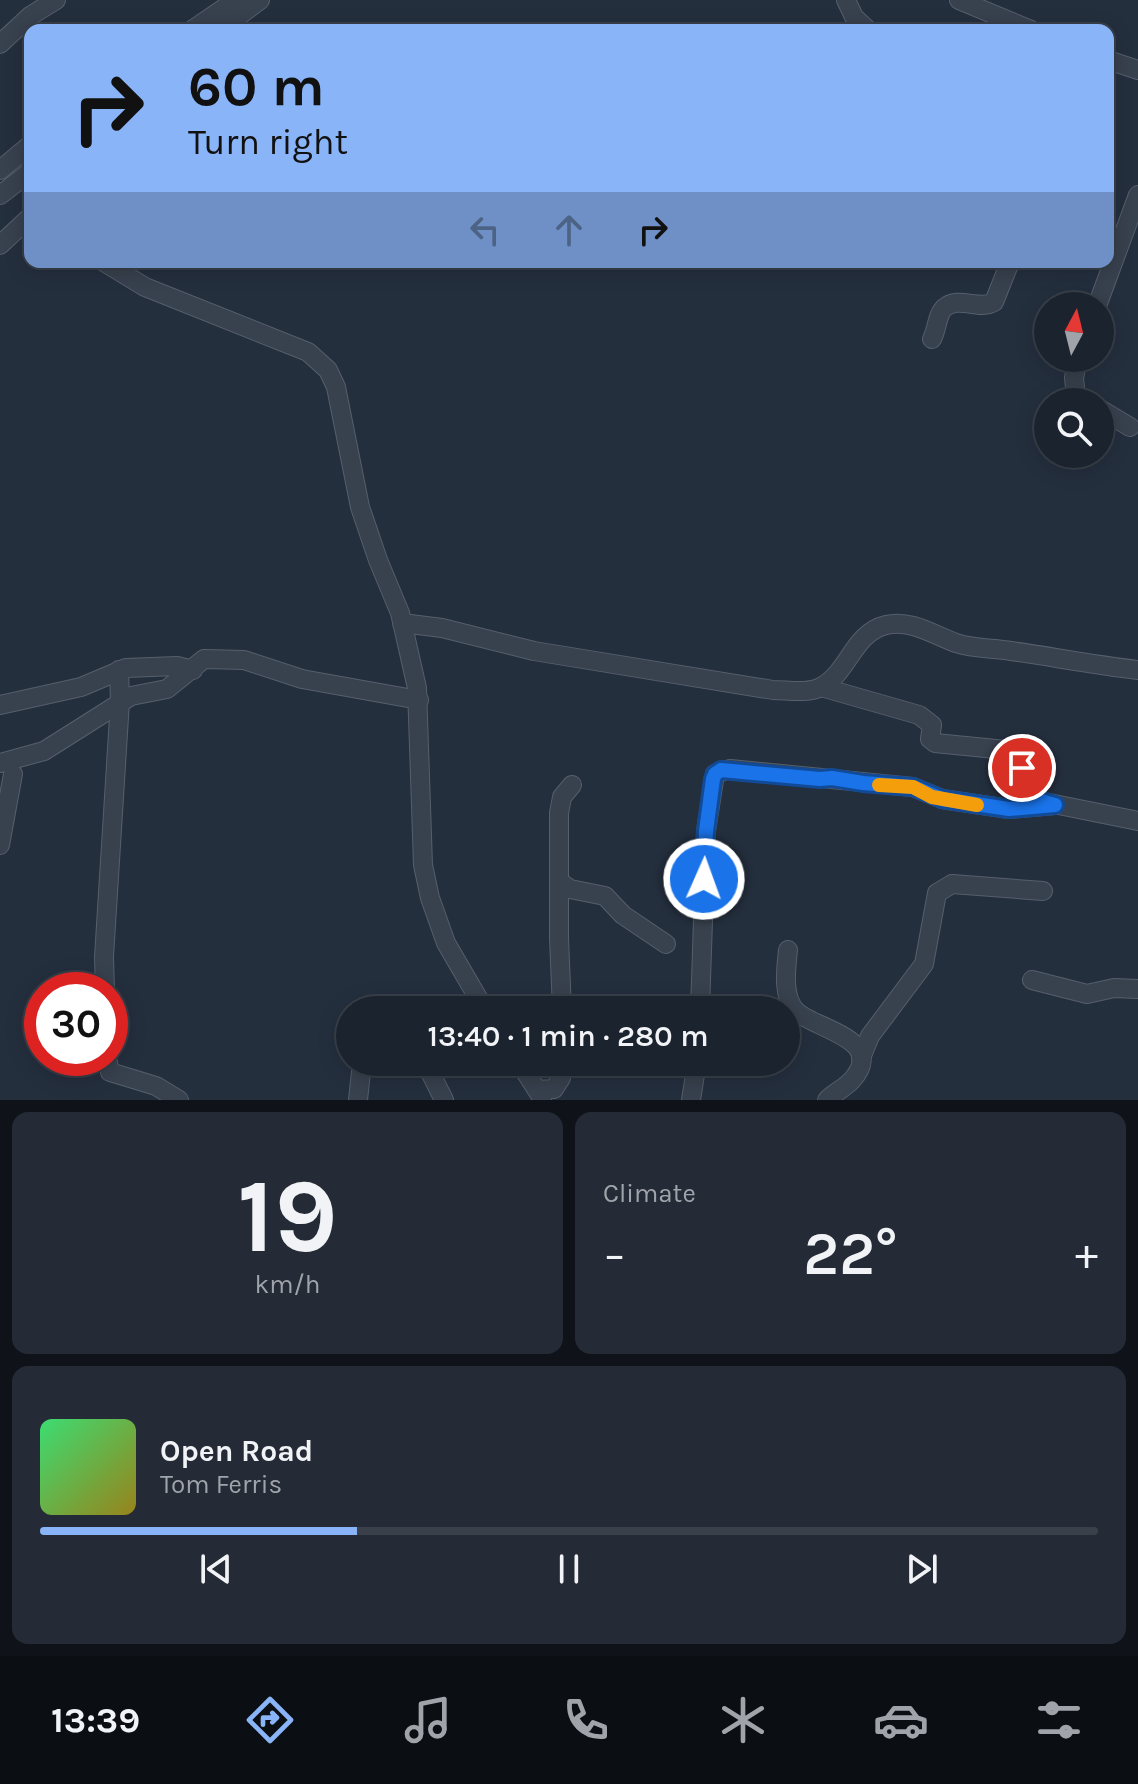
<!DOCTYPE html>
<html lang="en">
<head>
<meta charset="utf-8">
<style>
  :root { --surface:#1b232e; --page:#242b36; --text:#f1f3f6; --muted:#a0a4aa; --line:#39404a; --accent:#8ab4f8 }
  body { margin:0; font-family:Karla,sans-serif; background:var(--page); color:var(--text); height:100vh; display:flex; flex-direction:column; font-size:30px; white-space:nowrap }
  * { box-sizing:border-box; margin:0 }
  p { font-size:26px; color:var(--muted) }
  .icon { flex:none; width:44px; height:44px; fill:none; stroke:currentColor; stroke-width:2; stroke-linecap:round; stroke-linejoin:round }
  .map { position:relative; height:1100px; overflow:hidden }
  .sheet { display:flex; flex-direction:column; gap:12px; padding:12px; background:#0f1319; flex:1 }
  .sheet>* { flex:none }
  .guide { position:absolute; left:24px; top:24px; width:1090px; height:244px; border-radius:16px; box-shadow:0 4px 20px #0003,0 0 0 2px var(--line); background:#8ab4f8; color:#111; overflow:hidden }
  .needle { width:52px; rotate:7deg }
  .controls { position:absolute; left:1034px; top:292px; display:grid; gap:16px }
  .controls a { display:grid; place-items:center; width:80px; height:80px; border-radius:50%; background:var(--surface); box-shadow:0 4px 20px #0003,0 0 0 2px var(--line); font-size:40px }
  .speed { position:absolute; left:24px; top:972px; display:flex; gap:16px; font-size:40px; font-weight:700; text-align:center }
  .speed>* { display:grid; place-content:center; width:104px; height:104px; border-radius:50%; background:var(--surface); box-shadow:0 4px 20px #0003,0 0 0 2px var(--line); line-height:1 }
  .speed .limit { border:12px solid #d22; background:#fff; color:#111 }
  .pin { position:absolute; display:grid; place-items:center; width:68px; height:68px; color:#fff; margin:-34px; border:4px solid #fff; border-radius:50%; box-shadow:0 2px 8px #0007 }
  .me { position:absolute; width:88px; margin:-44px; rotate:2deg; stroke-linejoin:round; filter:drop-shadow(0 0 6px #0008) }
  .turn { display:flex; align-items:center; gap:28px; height:168px; padding:0 32px; font-size:36px }
  .turn .icon { width:104px; height:104px; stroke-width:2.5 }
  .turn b { display:block; font-size:56px; line-height:68px }
  .lanes { display:flex; align-items:center; height:76px; padding:0 32px; background:#0003; justify-content:center; gap:40px; direction:ltr }
  .lanes .off { opacity:.35 }
  .big { font-size:60px; font-weight:600; line-height:1.1 }
  .sheet .tile { flex:1; display:flex; flex-direction:column; justify-content:center; gap:12px; min-width:0; padding:0 28px; border-radius:16px; background:var(--page) }
  .sheet .dial { align-items:center; gap:0 }
  .dial b { font-size:104px; line-height:1 }
  .song { display:flex; align-items:center; gap:24px }
  .cover { width:96px; height:96px; border-radius:12px; background:linear-gradient(135deg,hsl(140 70% 55%),hsl(50 70% 35%)) }
  .played { height:8px; border-radius:4px; background:linear-gradient(90deg,var(--accent) 30%,var(--line) 30%) }
  .keys { display:flex; justify-content:space-around; direction:ltr }
  .heat { display:flex; justify-content:space-between; align-items:center; font-size:44px; direction:ltr }
  .sheet .tiles { flex:1; display:grid; gap:12px; grid-template-columns:1fr 1fr }
  .tile:last-child { grid-column:span 2 }
  .trip { position:absolute; left:336px; top:996px; width:464px; height:80px; border-radius:40px; background:var(--surface); box-shadow:0 4px 20px #0003,0 0 0 2px var(--line); font-weight:600; line-height:80px; text-align:center }
  .dock { display:flex; height:128px; justify-content:space-around; align-items:center; background:#0b0e12; color:var(--muted) }
  .dock .icon { width:56px; height:56px }
  .dock .active { color:var(--accent) }
  .dock b { font-size:36px; color:var(--text) }
  .map>svg:first-child { display:block }
</style>
</head>
<body>
<div class="map">
<svg width="1138" height="1100" viewBox="0 0 1138 1100">
  <rect width="100%" height="100%" fill="#242f3e"/>
  <g fill="none" stroke-linecap="round" stroke-linejoin="round">
    <g stroke="#565f6c" stroke-width="20">
      <g id="minor">
        <path d="M 846,0 L 854,17 L 868,30"/>
        <path d="M 959,0 L 1031,30"/>
        <path d="M 192,30 L 236,0"/>
        <path d="M 220,30 L 260,0"/>
        <path d="M 0,44 L 30,16 L 56,0"/>
        <path d="M 1108,60 L 1138,70"/>
        <path d="M 0,170 L 30,145"/>
        <path d="M 0,195 L 30,172"/>
        <path d="M 0,245 L 30,217"/>
        <path d="M 104,262 L 145,287 L 308,352 L 328,370 L 336,387 L 360,507 L 378,560 L 400,613 L 417,688 L 423,865 L 430,898 L 446,943 L 485,1010"/>
        <path d="M 1097,306 L 1138,195"/>
        <path d="M 932,339 C 937,330 937,315 944,308 C 959,295 979,311 994,302 L 1010,262"/>
        <path d="M 1078,358 L 1074,378 L 1076,397 L 1086,402"/>
        <path d="M 1100,409 L 1130,427"/>
        <path d="M 402,623 L 442,628 L 534,651 L 773,690 C 788,690 807,694 821,687 C 849,672 853,633 886,625 C 911,619 934,635 956,643 C 974,649 992,648 1011,651 C 1053,657 1095,665 1138,670"/>
        <path d="M 821,687 L 919,715 L 932,725 L 930,739 L 935,743 L 1006,750 L 1017,753 L 1027,791 L 1039,801 L 1138,821"/>
        <path d="M 0,705 L 81,687 L 126,668 L 177,666 L 193,670"/>
        <path d="M 0,763 L 44,751 L 131,696 L 167,689 L 204,659 L 244,660 L 302,679 L 419,700"/>
        <path d="M 0,845 L 13,774"/>
        <path d="M 559,881 L 570,889 L 605,896 L 623,915 L 666,944"/>
        <path d="M 788,950 C 786,969 782,997 796,1011 C 814,1029 888,1039 852,1080 C 845,1088 835,1092 827,1100"/>
        <path d="M 1032,980 L 1087,994 L 1114,988 L 1138,989"/>
        <path d="M 105,990 L 104,957 L 120,701 L 119,670"/>
        <path d="M 562,1010 L 559,938 L 559,813 L 562,797 L 572,785"/>
        <path d="M 700,1010 L 706,831 L 715,774 L 730,769 L 913,787 L 942,799 L 1009,809 L 1055,805"/>
        <path d="M 107,1058 L 110,1072 L 156,1086 L 179,1100"/>
        <path d="M 861,1058 L 870,1036 L 924,964 L 937,893 L 952,884 L 1043,891"/>
        <path d="M 425,1062 L 444,1100"/>
        <path d="M 519,1062 L 542,1098"/>
        <path d="M 537,1090 L 554,1089 L 561,1078 L 563,1062"/>
        <path d="M 358,1100 L 362,1062"/>
        <path d="M 691,1100 L 697,1062"/>
      </g>
    </g>
    <use href="#minor" stroke="#38414e" stroke-width="18"/>
  </g>
  <g fill="none" stroke-linecap="round" stroke-linejoin="round">
    <g stroke="#114b97" stroke-width="20">
      <path id="route" d="M 704,879 L 706,831 L 713,779 L 715,774 L 721,770 L 820,779 L 832,778 L 863,783 L 913,787 L 942,799 L 1009,809 L 1055,805 C 1031,799 1026,792 1022,768"/>
    </g>
    <use href="#route" stroke="#1a73e8" stroke-width="14"/>
    <path stroke="#f59e0b" stroke-width="14" d="M 879,785 L 913,787 L 932,797 L 977,805"/>
  </g>
</svg>
<div class="controls">
<a><svg class="needle" viewBox="-14 -14 28 28"><path d="M0-13l5 13h-10z" fill="#e53935"/><path d="M0 13l5-13h-10z" fill="#a0a4aa"/></svg></a>
<a><svg class="icon" aria-label="search" viewBox="0 0 24 24"><circle cx="10" cy="10" r="6"/><path d="M15 15l6 6"/></svg></a>
</div>
<div class="speed"><div class="limit">30</div></div>
<div class="pin" style="left:1022px;top:768px;background:#d93025"><svg class="icon" aria-label="arrive" viewBox="0 0 24 24"><path d="M6 21V4h12l-3 4 3 4H6"/></svg></div>
<svg class="me" style="left:704px;top:879px" viewBox="-20 -20 40 40"><circle r="17" fill="#1a73e8" stroke="#fff" stroke-width="3"/><path d="M0-11L8 9 0 5-8 9z" fill="#fff"/></svg>
<div class="trip">13:40 · 1 min · 280 m</div>
<div class="guide">
<div class="turn"><svg class="icon" aria-label="right" viewBox="0 0 24 24"><path d="M7 20v-9h11M14 6l5 5-5 5"/></svg><div><b>60 m</b>Turn right</div></div>
<div class="lanes"><svg class="icon off" aria-label="left" viewBox="0 0 24 24"><path d="M17 20v-9H6M10 6l-5 5 5 5"/></svg><svg class="icon off" aria-label="ahead" viewBox="0 0 24 24"><path d="M12 20V5M6 11l6-6 6 6"/></svg><svg class="icon" aria-label="right" viewBox="0 0 24 24"><path d="M7 20v-9h11M14 6l5 5-5 5"/></svg></div>
</div>
</div>
<section class="sheet">
<div class="tiles">
<div class="tile dial"><b>19</b><p>km/h</p></div>
<div class="tile"><p>Climate</p>
<div class="heat"><a>−</a><b class="big">22°</b><a>+</a></div>
</div>
<div class="tile">
<div class="song"><i class="cover"></i><div><b>Open Road</b><p>Tom Ferris</p></div></div>
<div class="played"></div>
<div class="keys"><svg class="icon" aria-label="previous" viewBox="0 0 24 24"><path d="M18 5L8 12l10 7zM5 5v14"/></svg><svg class="icon" aria-label="pause" viewBox="0 0 24 24"><path d="M8 5v14M16 5v14"/></svg><svg class="icon" aria-label="next" viewBox="0 0 24 24"><path d="M6 5l10 7-10 7zM19 5v14"/></svg></div>
</div>
</div>
</section>
<nav class="dock">
<b>13:39</b>
<svg class="icon active" aria-label="directions" viewBox="0 0 24 24"><path d="M12 3l9 9-9 9-9-9zM9 14v-3h6M13 9l2 2-2 2"/></svg>
<svg class="icon" aria-label="music" viewBox="0 0 24 24"><path d="M9 18V5l10-2v13"/><circle cx="6" cy="18" r="3"/><circle cx="16" cy="16" r="3"/></svg>
<svg class="icon" aria-label="phone" viewBox="0 0 24 24"><path d="M5 4h4l2 5-3 2q2 4 5 5l2-3 5 2v4C11 20 4 13 5 4z"/></svg>
<svg class="icon" aria-label="climate" viewBox="0 0 24 24"><path d="M12 3v18M4 7l16 10M4 17L20 7"/></svg>
<svg class="icon" aria-label="car" viewBox="0 0 24 24"><path d="M5 17H2v-5l4-1 3-4h7l3 4 3 1v5h-3M9 17h6M6 11h13"/><circle cx="7" cy="17" r="2"/><circle cx="17" cy="17" r="2"/></svg>
<svg class="icon" aria-label="filters" viewBox="0 0 24 24"><path d="M4 7h16M4 17h16"/><circle cx="9" cy="7" r="2"/><circle cx="15" cy="17" r="2"/></svg>
</nav>
</body>
</html>
